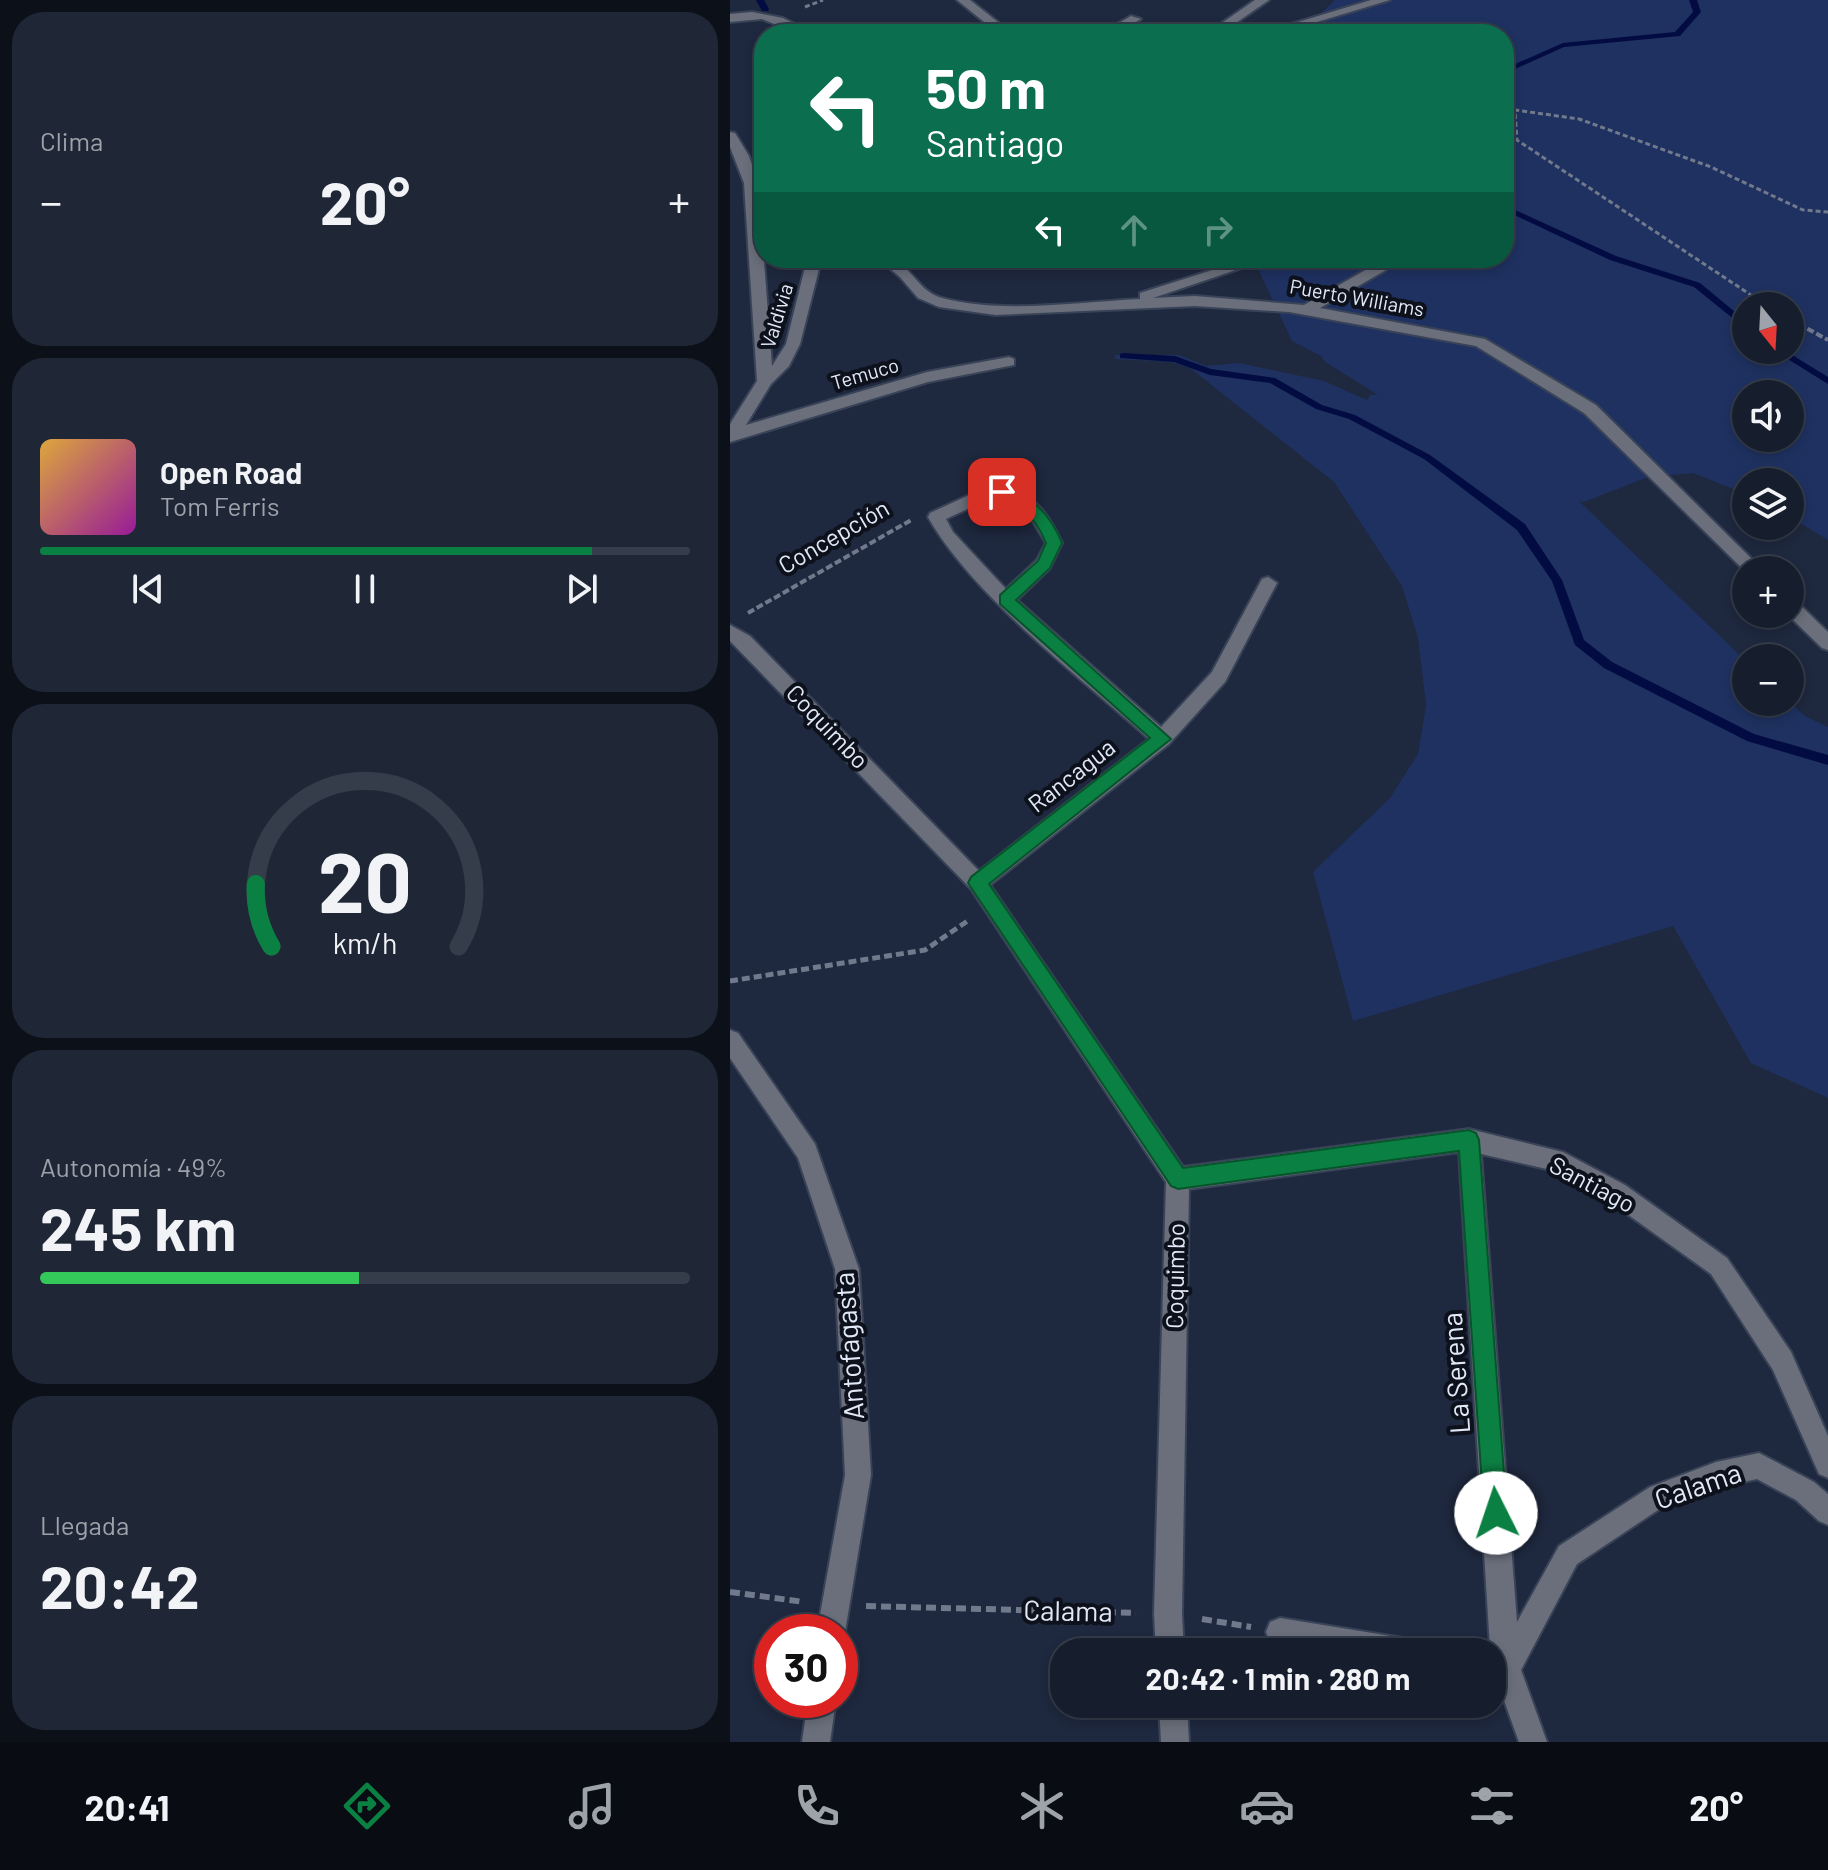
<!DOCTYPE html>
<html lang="es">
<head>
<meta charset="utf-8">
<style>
  :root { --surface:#161e2e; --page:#1f2736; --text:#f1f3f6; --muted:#9ea2aa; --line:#353c4a; --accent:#0b8043 }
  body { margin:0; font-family:Barlow,sans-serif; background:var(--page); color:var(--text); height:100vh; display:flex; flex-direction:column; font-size:30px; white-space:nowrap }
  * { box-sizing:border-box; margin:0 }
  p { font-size:26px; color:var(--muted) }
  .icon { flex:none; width:44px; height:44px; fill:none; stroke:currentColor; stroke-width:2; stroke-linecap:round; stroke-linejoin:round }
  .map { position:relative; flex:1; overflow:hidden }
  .side { display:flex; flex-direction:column; gap:12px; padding:12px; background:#0c1019; width:730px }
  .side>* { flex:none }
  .top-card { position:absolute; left:24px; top:24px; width:760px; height:244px; border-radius:32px; box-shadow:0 4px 12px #0003,0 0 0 2px var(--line); background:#0b6e4f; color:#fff; overflow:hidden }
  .needle { width:52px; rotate:162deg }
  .controls { position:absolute; left:1002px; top:292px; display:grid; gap:16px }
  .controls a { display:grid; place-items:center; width:72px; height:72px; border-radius:50%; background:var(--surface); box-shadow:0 4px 12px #0003,0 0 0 2px var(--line); font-size:40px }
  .speed { position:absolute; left:24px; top:1614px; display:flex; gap:16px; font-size:40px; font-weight:700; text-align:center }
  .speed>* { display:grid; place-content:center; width:104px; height:104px; border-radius:50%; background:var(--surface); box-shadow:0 4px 12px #0003,0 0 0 2px var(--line); line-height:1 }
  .speed .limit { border:12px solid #d22; background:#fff; color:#111 }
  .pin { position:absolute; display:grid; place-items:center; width:68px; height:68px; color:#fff; margin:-34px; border-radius:16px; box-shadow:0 4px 12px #0006 }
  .me { position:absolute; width:88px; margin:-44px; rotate:356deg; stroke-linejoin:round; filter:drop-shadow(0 0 6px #0008) }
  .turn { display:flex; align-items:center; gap:28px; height:168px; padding:0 40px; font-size:36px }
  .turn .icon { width:104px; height:104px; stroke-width:2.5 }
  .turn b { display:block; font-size:56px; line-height:68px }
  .lanes { display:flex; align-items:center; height:76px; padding:0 40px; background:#0003; justify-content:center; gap:40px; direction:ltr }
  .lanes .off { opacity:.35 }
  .big { font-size:60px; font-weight:700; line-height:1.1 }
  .side .widget { flex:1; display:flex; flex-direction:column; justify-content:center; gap:12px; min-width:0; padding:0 28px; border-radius:32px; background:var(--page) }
  .side .dial { align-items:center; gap:0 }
  .dial svg { height:208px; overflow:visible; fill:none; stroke:var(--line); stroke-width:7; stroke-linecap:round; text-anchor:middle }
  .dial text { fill:var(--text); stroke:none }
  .song { display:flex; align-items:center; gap:24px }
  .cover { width:96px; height:96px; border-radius:12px; background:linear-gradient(135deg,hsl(40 70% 55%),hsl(300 70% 35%)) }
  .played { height:8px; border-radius:4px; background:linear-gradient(90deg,var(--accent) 85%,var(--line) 85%) }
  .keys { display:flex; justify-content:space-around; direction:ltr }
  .heat { display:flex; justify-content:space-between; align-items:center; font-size:44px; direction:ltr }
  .charge { height:12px; border-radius:6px; background:linear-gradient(90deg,#34c759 49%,var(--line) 0) }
  .trip { position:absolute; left:320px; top:1638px; width:456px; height:80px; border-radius:32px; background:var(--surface); box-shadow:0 4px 12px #0003,0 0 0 2px var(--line); font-weight:700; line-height:80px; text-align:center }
  .tab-bar { display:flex; height:128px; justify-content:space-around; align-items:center; background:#090c12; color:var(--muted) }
  .tab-bar .icon { width:56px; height:56px }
  .tab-bar .on { color:var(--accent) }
  .tab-bar b { font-size:36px; color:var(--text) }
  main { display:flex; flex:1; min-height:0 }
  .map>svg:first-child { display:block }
</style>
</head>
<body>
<main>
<section class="side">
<div class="widget"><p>Clima</p>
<div class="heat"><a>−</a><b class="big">20°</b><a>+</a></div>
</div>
<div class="widget">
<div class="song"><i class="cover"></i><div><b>Open Road</b><p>Tom Ferris</p></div></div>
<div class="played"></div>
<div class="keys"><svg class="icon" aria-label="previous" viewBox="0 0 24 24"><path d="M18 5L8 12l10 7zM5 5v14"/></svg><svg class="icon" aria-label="pause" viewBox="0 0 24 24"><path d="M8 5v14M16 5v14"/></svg><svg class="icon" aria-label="next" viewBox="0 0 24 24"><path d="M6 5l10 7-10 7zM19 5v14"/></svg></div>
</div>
<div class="widget dial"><svg viewBox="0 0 100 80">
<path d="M14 69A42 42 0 1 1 86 69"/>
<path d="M14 69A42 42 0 0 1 8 45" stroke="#0b8043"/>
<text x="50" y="56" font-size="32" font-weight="700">20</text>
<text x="50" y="72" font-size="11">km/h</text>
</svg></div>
<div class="widget"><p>Autonomía · 49%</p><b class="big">245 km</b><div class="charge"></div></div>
<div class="widget"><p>Llegada</p><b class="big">20:42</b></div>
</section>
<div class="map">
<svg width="1098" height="1742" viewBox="0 0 1098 1742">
  <rect width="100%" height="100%" fill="#1e283e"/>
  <path fill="#1e3160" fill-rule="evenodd" d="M 605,0 L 1098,0 L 1098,540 L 1060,517 L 1060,482 L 1016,482 L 1016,494 L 963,473 L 918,477 L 854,502 L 849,501 L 1016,661 L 1016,702 L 1059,702 L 1075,716 L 1098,727 L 1098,1098 L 1021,1063 L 943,926 L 623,1021 L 583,872 L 660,798 L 688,754 L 696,705 L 688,638 L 672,586 L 604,482 L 460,368 L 440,362 L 385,359 L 385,355 L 449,355 L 476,366 L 509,363 L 594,381 L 637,400 L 640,395 L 648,395 L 595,362 L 591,356 L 562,341 L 523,258 L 774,258 L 774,34 L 564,34 L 581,28 L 583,21 ZM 1016,306 L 1060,306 L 1060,350 L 1016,350 ZM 1016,394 L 1060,394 L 1060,438 L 1016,438 Z"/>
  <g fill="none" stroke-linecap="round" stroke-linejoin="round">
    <g fill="#030c42" fill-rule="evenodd">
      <path d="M 26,0 L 34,0 L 39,9 L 38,11 L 32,11 Z"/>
      <path d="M 959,0 L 967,0 L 971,12 L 950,36 L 834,47 L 774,74 L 774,69 L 833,43 L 945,32 L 963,12 Z"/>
      <path d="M 40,21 L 46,21 L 53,34 L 45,34 L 39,23 Z"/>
      <path d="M 774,205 L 886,256 L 970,283 L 1016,321 L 1016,329 L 964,287 L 880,260 L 774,210 Z"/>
      <path d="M 1043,350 L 1054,350 L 1098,377 L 1098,384 Z"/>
      <path d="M 393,353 L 445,356 L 481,369 L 545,378 L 592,405 L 625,415 L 700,455 L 795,524 L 832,580 L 854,640 L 882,662 L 1024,734 L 1098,755 L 1098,765 L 1017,741 L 874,668 L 845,645 L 822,581 L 787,530 L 694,459 L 619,419 L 586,409 L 540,383 L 480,375 L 444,362 L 390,358 L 390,354 Z"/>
    </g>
    <g stroke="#394358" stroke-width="4">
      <g id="minor">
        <path d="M 227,0 L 240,0 L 283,34 L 269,34 Z"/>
        <path d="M 525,0 L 539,0 L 490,34 L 476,34 Z"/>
        <path d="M 641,0 L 660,0 L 547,34 L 528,34 Z"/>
        <path d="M 22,12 L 53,18 L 84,34 L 69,34 L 32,19 L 0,22 L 0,14 Z"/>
        <path d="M 401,16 L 411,19 L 385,34 L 370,34 Z"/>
        <path d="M 0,132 L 5,133 L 19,156 L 28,183 L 42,366 L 56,344 L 76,263 L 81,258 L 98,258 L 90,265 L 70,344 L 59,366 L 41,384 L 16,425 L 197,372 L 279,357 L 284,359 L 284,365 L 198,382 L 0,442 L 0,424 L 27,381 L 14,183 L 0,147 Z"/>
        <path d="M 147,258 C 183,258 183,290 212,298 C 271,314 349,302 410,299 L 410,293 L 520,258 L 541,258 L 423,298 L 465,296 L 574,305 L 646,264 L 656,264 L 656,270 L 590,308 L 755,339 L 866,405 L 1033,570 L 1016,570 L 1016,572 L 854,413 L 746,346 L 559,312 L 465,306 L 266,315 L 209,307 L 188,298 L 170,277 Z"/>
        <path d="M 274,488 C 307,496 318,514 332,543 L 320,568 L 287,600 L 431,727 L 482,672 L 532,579 L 538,577 L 547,583 L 495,682 L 439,744 L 260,885 L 453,1167 L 739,1129 L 833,1152 L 895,1185 L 997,1258 L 1061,1352 L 1098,1436 L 1098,1478 L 1089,1474 L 1043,1370 L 981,1274 L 879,1201 L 821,1170 L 751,1154 L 787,1622 L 829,1546 L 920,1487 L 986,1462 L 1029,1453 L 1084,1482 L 1098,1494 L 1098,1525 L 1089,1521 L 1066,1500 L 1027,1479 L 986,1488 L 928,1510 L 847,1564 L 791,1670 L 817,1742 L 789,1742 L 767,1681 L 762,1680 L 729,1152 L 459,1189 L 452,1614 L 454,1652 L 426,1652 L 424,1614 L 436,1182 L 241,889 L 0,641 L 0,625 L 20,636 L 249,871 L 419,739 C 350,677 243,596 198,517 L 200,513 L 237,496 ZM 274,500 L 296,510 L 316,543 L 307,560 L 276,589 L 223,532 L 216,519 L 248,504 Z"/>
        <path d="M 1060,600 L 1066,601 L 1098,632 L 1098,650 L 1092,648 L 1057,614 L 1060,614 Z"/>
        <path d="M 0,1030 L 8,1033 L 85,1144 L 129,1269 L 141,1475 L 115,1632 L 110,1642 L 110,1632 L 87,1632 L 115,1475 L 105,1269 L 68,1158 L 0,1058 Z"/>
        <path d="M 550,1618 L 673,1638 L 683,1642 L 687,1652 C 640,1652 584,1660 540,1642 L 536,1632 L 540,1622 Z"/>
        <path d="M 78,1700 L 106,1700 L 100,1742 L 72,1742 Z"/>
        <path d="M 429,1704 L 457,1704 L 459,1742 L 431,1742 Z"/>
      </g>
    </g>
    <g stroke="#717a8d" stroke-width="3" stroke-dasharray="5 3" stroke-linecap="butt">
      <path d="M 75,7 L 93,0"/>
      <path d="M 1036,305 L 787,140 L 785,110 L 849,119 L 981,167 L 1073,210 L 1098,212"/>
    </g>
    <g stroke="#717a8d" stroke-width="4" stroke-dasharray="7 3" stroke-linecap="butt">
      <path d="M 1033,303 L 1038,306"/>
      <path d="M 1060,319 L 1098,340"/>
      <path d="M 18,613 L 183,519"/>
    </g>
    <path stroke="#717a8d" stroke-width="5" stroke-dasharray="8 4" stroke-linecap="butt" d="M 0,981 L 195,950 L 239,920"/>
    <g stroke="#717a8d" stroke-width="6" stroke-dasharray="10 5" stroke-linecap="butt">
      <path d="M 0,1592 L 74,1602"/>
      <path d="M 136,1606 L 406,1613"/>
      <path d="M 472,1619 L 521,1627"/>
    </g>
    <use href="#minor" fill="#6a6f7b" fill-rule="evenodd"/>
  </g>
  <path fill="#0b8043" stroke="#07532c" stroke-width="2" d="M 272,486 C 302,496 320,514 332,543 L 320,568 L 286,600 L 441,739 L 259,884 L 453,1168 L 739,1130 L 746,1133 L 749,1140 L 777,1513 L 774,1522 L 766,1525 L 757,1522 L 754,1513 L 729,1151 L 448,1189 L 441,1186 L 238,883 L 241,877 L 420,738 L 270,604 L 270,595 L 308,561 L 316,543 C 310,528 301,515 288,505 C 280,499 271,498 264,492 Z"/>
  <g text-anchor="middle" stroke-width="8" stroke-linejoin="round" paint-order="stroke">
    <g font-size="20" fill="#e1e9f8" stroke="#0d111b">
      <text transform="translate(627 298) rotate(10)" y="7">Puerto Williams</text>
      <text transform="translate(47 316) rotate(-73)" y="7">Valdivia</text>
      <text transform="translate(135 374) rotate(-16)" y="7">Temuco</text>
    </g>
    <g font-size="24" fill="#e1e9f8" stroke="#0d111b">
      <text transform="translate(104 537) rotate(-30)" y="8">Concepción</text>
      <text transform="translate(97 727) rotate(46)" y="8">Coquimbo</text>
      <text transform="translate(342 776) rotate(-38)" y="8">Rancagua</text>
      <text transform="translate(862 1185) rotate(28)" y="8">Santiago</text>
      <text transform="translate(446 1276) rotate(-89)" y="8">Coquimbo</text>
    </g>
    <g font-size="28" fill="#e1e9f8" stroke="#0d111b">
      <text transform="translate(119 1346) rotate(-94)" y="10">Antofagasta</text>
      <text transform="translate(726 1373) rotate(-94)" y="10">La Serena</text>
      <text transform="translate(968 1486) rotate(-19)" y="10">Calama</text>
      <text transform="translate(338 1611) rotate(1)" y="10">Calama</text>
    </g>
  </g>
</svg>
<div class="controls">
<a><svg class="needle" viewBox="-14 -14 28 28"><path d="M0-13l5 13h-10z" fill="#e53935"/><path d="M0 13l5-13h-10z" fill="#9ea2aa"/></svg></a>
<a><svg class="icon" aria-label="sound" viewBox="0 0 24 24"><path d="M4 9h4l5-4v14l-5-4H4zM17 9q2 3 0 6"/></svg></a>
<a><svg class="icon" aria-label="layers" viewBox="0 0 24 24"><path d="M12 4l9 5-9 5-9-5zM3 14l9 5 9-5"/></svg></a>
<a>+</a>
<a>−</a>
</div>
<div class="speed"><div class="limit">30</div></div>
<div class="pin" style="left:272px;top:492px;background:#d93025"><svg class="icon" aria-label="arrive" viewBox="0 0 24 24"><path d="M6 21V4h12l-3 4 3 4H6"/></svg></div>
<svg class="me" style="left:766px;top:1513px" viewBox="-20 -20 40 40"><circle r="19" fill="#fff"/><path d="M0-13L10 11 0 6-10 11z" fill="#0b8043"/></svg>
<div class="trip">20:42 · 1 min · 280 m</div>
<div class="top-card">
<div class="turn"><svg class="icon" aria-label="left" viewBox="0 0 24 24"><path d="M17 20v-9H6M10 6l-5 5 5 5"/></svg><div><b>50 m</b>Santiago</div></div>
<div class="lanes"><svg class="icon" aria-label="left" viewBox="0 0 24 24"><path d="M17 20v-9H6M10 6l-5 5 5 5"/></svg><svg class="icon off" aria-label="ahead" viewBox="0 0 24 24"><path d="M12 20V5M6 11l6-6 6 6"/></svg><svg class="icon off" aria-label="right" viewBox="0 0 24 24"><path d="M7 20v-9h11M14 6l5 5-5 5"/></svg></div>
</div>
</div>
</main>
<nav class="tab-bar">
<b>20:41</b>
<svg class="icon on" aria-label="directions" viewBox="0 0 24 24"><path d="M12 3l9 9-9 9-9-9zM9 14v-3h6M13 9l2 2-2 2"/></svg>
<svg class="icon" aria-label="music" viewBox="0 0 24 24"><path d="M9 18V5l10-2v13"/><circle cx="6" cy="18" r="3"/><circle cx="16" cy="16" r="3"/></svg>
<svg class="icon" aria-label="phone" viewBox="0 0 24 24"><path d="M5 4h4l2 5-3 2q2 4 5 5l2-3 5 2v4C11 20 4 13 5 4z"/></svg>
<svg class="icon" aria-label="climate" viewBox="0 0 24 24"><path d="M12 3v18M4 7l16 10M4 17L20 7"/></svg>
<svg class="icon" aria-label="car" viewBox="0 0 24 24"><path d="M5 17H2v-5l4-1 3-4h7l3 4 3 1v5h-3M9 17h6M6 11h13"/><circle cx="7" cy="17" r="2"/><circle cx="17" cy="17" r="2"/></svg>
<svg class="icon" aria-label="filters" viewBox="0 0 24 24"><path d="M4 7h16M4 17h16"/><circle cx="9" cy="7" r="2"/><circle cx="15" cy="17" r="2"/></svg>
<b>20°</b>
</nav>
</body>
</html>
